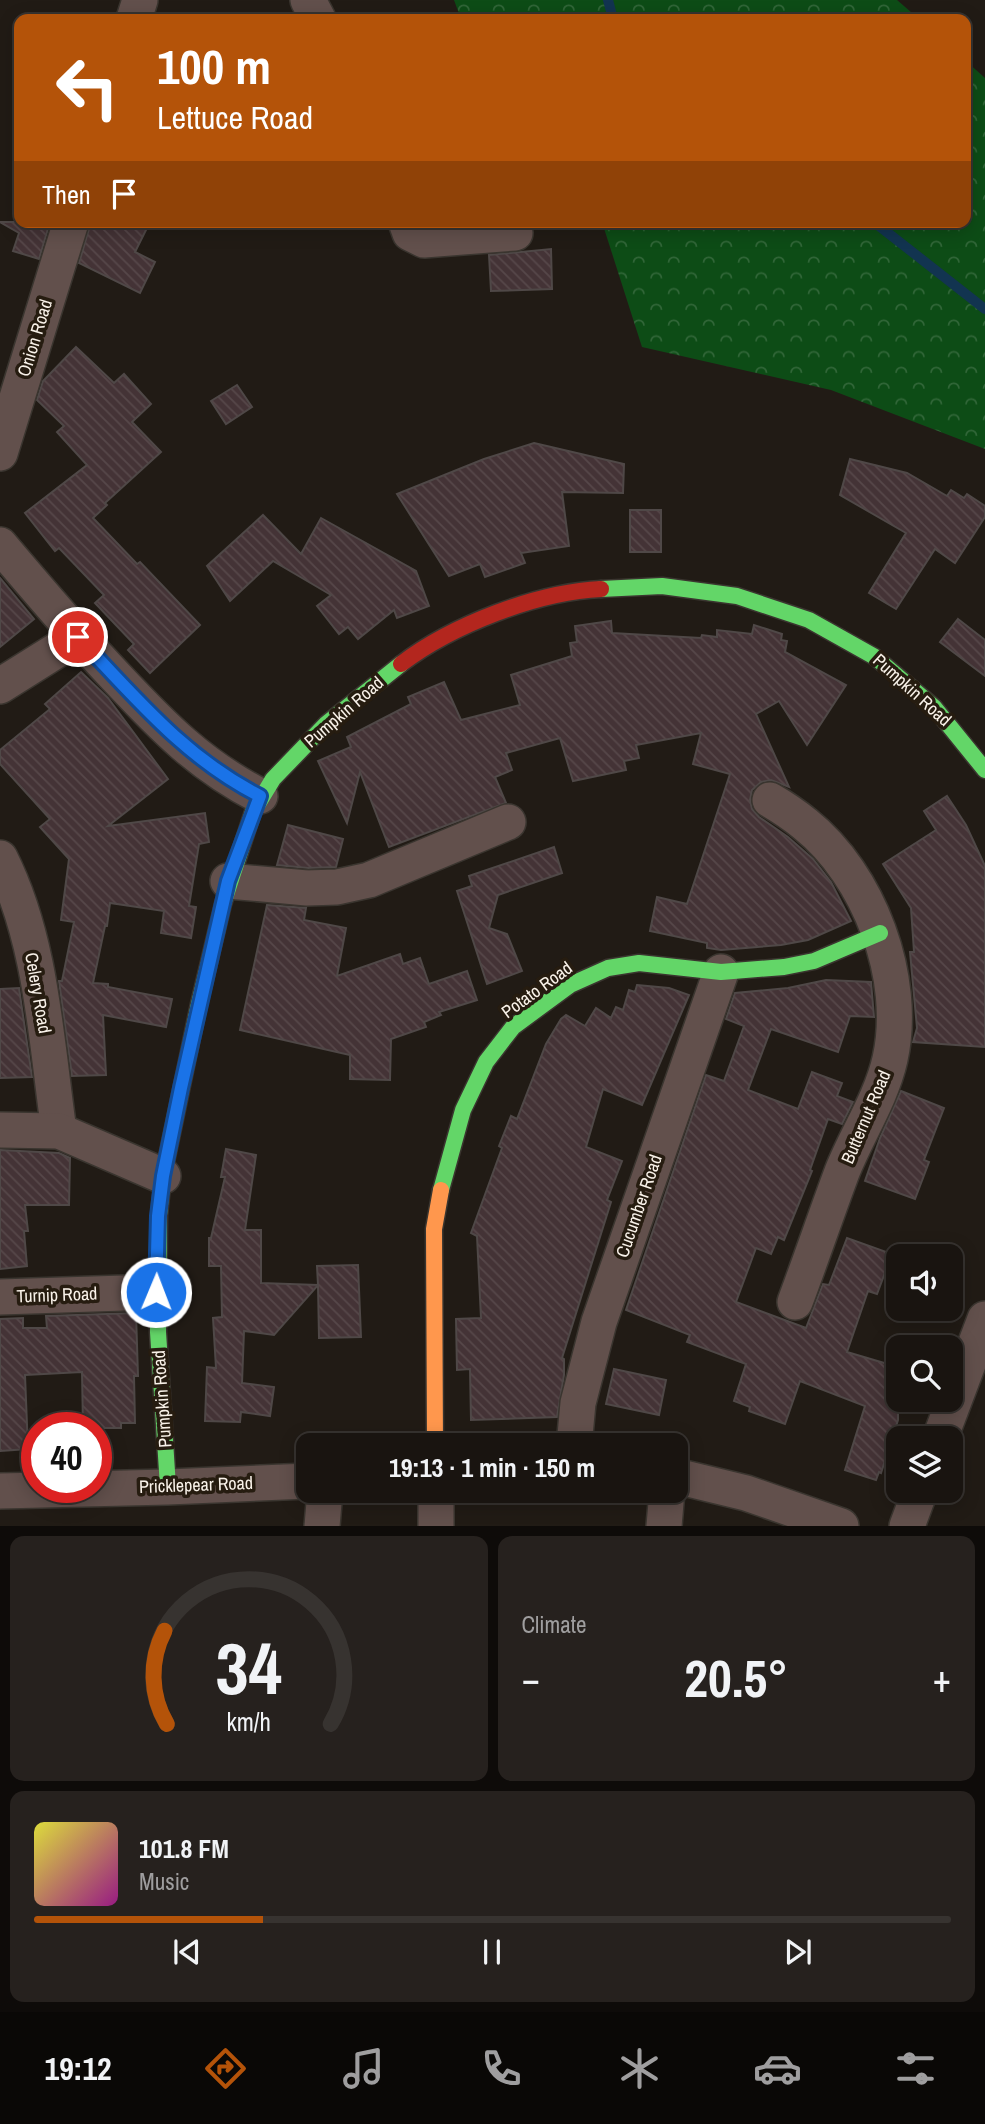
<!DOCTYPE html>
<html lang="en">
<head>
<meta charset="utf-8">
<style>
  :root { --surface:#191410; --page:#26211e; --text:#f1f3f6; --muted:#9f9e9f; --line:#373330; --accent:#b45309 }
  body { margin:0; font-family:"Archivo Narrow",sans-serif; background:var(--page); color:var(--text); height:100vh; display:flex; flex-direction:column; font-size:26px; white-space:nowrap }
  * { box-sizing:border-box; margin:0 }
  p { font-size:23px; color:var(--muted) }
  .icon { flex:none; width:38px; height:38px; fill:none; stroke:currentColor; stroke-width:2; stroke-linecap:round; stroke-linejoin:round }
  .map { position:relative; height:1526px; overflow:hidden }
  .side { display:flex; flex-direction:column; gap:10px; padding:10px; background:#0e0b09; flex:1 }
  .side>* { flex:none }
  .guide { position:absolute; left:14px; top:14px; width:957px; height:214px; border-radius:14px; box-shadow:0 4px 18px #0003,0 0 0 2px var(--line); background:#b45309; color:#fff; overflow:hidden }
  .tools { position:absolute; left:886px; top:1244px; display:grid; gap:14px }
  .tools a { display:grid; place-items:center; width:77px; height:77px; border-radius:14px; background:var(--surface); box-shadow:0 4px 18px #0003,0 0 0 2px var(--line); font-size:35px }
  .speed { position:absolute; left:21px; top:1412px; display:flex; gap:14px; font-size:35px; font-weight:700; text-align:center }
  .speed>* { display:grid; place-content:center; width:91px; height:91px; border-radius:50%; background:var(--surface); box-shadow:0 4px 18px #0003,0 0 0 2px var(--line); line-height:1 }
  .speed .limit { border:10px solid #d22; background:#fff; color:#111 }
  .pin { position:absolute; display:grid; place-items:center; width:60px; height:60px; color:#fff; margin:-30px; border:4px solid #fff; border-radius:50%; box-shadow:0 2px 7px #0007 }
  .me { position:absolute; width:77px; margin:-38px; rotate:1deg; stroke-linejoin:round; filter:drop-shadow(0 0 5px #0008) }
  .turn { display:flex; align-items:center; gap:24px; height:147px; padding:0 28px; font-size:32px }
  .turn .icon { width:91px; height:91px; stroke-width:2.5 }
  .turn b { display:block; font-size:49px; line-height:60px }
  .then { display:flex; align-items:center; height:66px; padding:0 28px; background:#0003; gap:14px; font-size:26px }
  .big { font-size:52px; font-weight:700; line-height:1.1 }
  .side .card { flex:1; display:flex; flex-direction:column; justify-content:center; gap:10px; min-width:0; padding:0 24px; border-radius:14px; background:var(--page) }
  .side .dial { align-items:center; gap:0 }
  .dial svg { height:182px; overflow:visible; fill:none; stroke:var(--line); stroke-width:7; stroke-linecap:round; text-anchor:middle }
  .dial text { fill:var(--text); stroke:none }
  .song { display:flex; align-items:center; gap:21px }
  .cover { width:84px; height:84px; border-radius:10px; background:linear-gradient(135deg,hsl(60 70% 55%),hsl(310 70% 35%)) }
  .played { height:7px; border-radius:4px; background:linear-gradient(90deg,var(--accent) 25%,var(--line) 25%) }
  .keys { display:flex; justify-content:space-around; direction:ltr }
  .heat { display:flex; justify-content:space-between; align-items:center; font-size:38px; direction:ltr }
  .side .tiles { flex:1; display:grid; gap:10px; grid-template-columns:1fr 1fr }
  .card:last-child { grid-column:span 2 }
  .trip { position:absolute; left:296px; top:1433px; width:392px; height:70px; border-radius:14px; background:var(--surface); box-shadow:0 4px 18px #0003,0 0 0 2px var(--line); font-weight:700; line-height:70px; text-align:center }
  .dock { display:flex; height:112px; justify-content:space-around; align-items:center; background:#0a0806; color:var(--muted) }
  .dock .icon { width:49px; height:49px }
  .dock .active { color:var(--accent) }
  .dock b { font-size:32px; color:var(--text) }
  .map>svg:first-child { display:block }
</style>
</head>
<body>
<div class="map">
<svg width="985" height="1526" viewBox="0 0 985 1526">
  <defs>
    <pattern id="forest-crowns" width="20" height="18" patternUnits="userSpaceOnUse" patternTransform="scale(1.75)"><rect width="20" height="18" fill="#0d4c16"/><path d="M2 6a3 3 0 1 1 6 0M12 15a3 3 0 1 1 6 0" fill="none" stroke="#316638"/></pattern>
    <pattern id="building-back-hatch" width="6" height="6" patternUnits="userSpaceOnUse" patternTransform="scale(1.75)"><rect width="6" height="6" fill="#443336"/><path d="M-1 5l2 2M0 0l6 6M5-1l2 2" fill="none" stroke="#564749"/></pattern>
  </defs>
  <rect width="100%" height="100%" fill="#211b15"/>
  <g fill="url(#forest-crowns)">
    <path d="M 454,0 L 897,0 L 919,19 L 461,19 Z"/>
    <path d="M 966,61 L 985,78 L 985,449 L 831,390 L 642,347 L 602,222 L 966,222 Z"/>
  </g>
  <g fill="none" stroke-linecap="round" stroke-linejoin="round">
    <g stroke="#123450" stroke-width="10">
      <path d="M 608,0 L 613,19"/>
      <path d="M 874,222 L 985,309"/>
    </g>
  </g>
  <g fill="url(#building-back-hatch)" stroke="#4f4847" stroke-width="2">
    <path d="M 0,222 L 50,222 L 39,259 L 13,251 L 19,233 Z"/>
    <path d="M 91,222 L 150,222 L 135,252 L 155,262 L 140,293 L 79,263 Z"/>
    <path d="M 551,249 L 552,289 L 491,291 L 489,255 Z"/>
    <path d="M 76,347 L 114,383 L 124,374 L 151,404 L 132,422 L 161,452 L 105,503 L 107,505 L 93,518 L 137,564 L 140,562 L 200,625 L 150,673 L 128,650 L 134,644 L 95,603 L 104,595 L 59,548 L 55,551 L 25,513 L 87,465 L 57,432 L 64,426 L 37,400 L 43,381 Z"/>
    <path d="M 237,385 L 252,407 L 226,424 L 211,401 Z"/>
    <path d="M 534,443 L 624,464 L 623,493 L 562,492 L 569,546 L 521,553 L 525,563 L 485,577 L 480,564 L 449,576 L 397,494 L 484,459 Z"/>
    <path d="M 850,459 L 907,473 L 947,496 L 951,490 L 964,498 L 967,494 L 985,506 L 985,517 L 955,563 L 935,549 L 896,609 L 869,593 L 906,533 L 840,495 Z"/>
    <rect x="630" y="510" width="31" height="42"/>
    <path d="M 263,515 L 301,554 L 321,518 L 416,571 L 429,606 L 397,618 L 394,610 L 358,639 L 348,627 L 339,634 L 317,606 L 331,595 L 273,561 L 230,601 L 207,566 Z"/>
    <path d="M 0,578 L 34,619 L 0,647 Z"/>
    <path d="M 958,619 L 985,640 L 985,676 L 940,642 Z"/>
    <path d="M 611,621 L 612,633 L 701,638 L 702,635 L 717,637 L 717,630 L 752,634 L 754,625 L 782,634 L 781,640 L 787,641 L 785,652 L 846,685 L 807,745 L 779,701 L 756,714 L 789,787 L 771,780 L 761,782 L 752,790 L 750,800 L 752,809 L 759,817 L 788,837 L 813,859 L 831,882 L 851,921 L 808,940 L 781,945 L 721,950 L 707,948 L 707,943 L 650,931 L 657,897 L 687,904 L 730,774 L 693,764 L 701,733 L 636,745 L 639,758 L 624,761 L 626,770 L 573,781 L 560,738 L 506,753 L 512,770 L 495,777 L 506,803 L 389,847 L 360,772 L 347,823 L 318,761 L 351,747 L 347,737 L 411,704 L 408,697 L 444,682 L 461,720 L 520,705 L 511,675 L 572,656 L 570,643 L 577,642 L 575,626 Z"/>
    <path d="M 81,672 L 108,698 L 168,779 L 108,826 L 205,813 L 209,842 L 199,844 L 189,906 L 196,907 L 191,938 L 161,933 L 164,911 L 110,903 L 107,926 L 105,926 L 93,983 L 108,984 L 108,987 L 172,999 L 166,1027 L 103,1015 L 106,1075 L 72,1076 L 59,981 L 62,981 L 74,922 L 61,920 L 69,859 L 40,827 L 50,819 L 0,764 L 0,750 L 50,709 L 45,704 Z"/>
    <path d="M 947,796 L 966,825 L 985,866 L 985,1047 L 913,1042 L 917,1028 L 910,952 L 914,952 L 911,908 L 883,864 L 936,830 L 924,811 Z"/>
    <path d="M 288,825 L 343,839 L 336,867 L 308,868 L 277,865 Z"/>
    <path d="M 554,847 L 562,873 L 498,895 L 489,928 L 507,934 L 522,971 L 487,984 L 457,891 L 472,886 L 469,876 Z"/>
    <path d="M 267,905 L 306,908 L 304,920 L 346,928 L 337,976 L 400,954 L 403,964 L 420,958 L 429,984 L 467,971 L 477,1000 L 439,1012 L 441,1015 L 424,1022 L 426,1027 L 391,1039 L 390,1080 L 350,1079 L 350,1055 L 240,1030 Z"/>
    <path d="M 826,980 L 871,982 L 874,1017 L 850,1016 L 838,1052 L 771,1029 L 748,1090 L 798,1109 L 812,1072 L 842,1083 L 837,1096 L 853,1102 L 842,1124 L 828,1119 L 810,1170 L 812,1171 L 784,1240 L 778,1237 L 771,1254 L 756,1248 L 736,1302 L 806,1328 L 823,1284 L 829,1285 L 847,1238 L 892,1254 L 877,1294 L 868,1291 L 847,1352 L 898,1367 L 898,1420 L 881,1473 L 879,1472 L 876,1480 L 845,1470 L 865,1406 L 800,1381 L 785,1424 L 749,1411 L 750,1407 L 734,1401 L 746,1364 L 687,1342 L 690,1335 L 626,1310 L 706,1075 L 724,1081 L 744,1026 L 726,1019 L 735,993 L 788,988 Z"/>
    <path d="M 637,985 L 669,988 L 689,995 L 642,1105 L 603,1089 L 586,1147 L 622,1161 L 607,1200 L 611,1202 L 562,1358 L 564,1359 L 564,1375 L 557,1417 L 471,1420 L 470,1369 L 457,1370 L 456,1319 L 481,1318 L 477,1236 L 471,1233 L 502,1148 L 499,1146 L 511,1116 L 517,1119 L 546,1044 L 561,1019 L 566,1015 L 585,1026 L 596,1008 L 611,1018 L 616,1007 L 623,1010 L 629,990 L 635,992 Z"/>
    <path d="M 19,988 L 32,1077 L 0,1078 L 0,989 Z"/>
    <path d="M 901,1091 L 944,1108 L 924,1160 L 929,1162 L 915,1199 L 865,1181 L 880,1138 Z"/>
    <path d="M 226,1149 L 256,1155 L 245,1230 L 261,1230 L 261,1283 L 318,1285 L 317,1266 L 358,1265 L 361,1337 L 319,1338 L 318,1285 L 274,1335 L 244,1331 L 242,1383 L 274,1387 L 270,1416 L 241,1412 L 240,1422 L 205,1421 L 207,1367 L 216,1368 L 213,1318 L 222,1317 L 221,1266 L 209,1266 L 209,1238 L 211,1238 L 225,1177 L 221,1177 Z"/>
    <path d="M 0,1150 L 59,1153 L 70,1158 L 69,1205 L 25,1205 L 28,1231 L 24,1231 L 27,1266 L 0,1269 Z"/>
    <path d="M 136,1313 L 138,1376 L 134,1376 L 135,1423 L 121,1423 L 121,1428 L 83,1428 L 82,1372 L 25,1375 L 28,1449 L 0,1451 L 0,1319 L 23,1318 L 23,1328 L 47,1328 L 46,1316 Z"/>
    <path d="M 614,1369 L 666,1380 L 659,1415 L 606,1404 Z"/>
  </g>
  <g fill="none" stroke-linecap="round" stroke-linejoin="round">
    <g stroke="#3a352f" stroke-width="38">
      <g id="street">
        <path d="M 308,0 L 318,19"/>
        <path d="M 134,19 L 140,0"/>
        <path d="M 406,222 L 410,233 L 424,240 L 515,233"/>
        <path d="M 0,453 L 71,222"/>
        <path d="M 0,545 C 38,590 76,635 117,678 C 163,727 200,765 260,796"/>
        <path d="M 0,686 L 78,637"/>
        <path d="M 770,800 C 782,807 794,815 805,824 C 869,875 908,978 890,1059 C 881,1099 857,1134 842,1172 C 826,1215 811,1259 795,1302"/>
        <path d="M 0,858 C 42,941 46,1041 59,1131"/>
        <path d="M 228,881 L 307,888 L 337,887 L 369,880 L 508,822"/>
        <path d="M 0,1130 L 59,1131 L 163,1176"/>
        <path d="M 0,1297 L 155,1292"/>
        <path d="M 940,1438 L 985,1319"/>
        <path d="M 574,1446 L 578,1403 L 599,1322 L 721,972"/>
        <path d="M 676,1476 L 746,1493 L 841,1526"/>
        <path d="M 0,1491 L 168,1487 L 308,1481"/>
        <path d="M 436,1491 L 436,1526"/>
        <path d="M 322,1526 L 325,1491"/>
        <path d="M 664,1526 L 667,1491"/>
        <path d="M 907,1526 L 920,1491"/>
      </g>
    </g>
    <g stroke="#3a352f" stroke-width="19">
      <g id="fast">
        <path d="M 601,589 L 662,586 L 737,596 L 809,620 L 875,657 L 934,707 L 985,770"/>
        <path d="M 441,1190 L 463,1110 L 486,1062 L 513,1027 L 570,985 L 608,968 L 639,963 L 721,972 L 784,967 L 814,961 L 880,933"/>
        <path d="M 168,1487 L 158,1332 L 159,1215 L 163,1176 L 199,1004 L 223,904 L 253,812 L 273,779 L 326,724 L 401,664"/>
      </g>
    </g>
    <g stroke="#3a352f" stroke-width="19">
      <path id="slow" d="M 435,1446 L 434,1229 L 441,1190"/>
    </g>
    <g stroke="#3a352f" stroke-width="19">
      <path id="jam" d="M 401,664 C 452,625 537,592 601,589"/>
    </g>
    <use href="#street" stroke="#62504c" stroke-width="35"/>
    <use href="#fast" stroke="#63d668" stroke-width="16"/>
    <use href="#slow" stroke="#ff974d" stroke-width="16"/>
    <use href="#jam" stroke="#b3261e" stroke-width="16"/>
  </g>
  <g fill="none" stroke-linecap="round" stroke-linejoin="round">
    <g stroke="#114b97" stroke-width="18">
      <path id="route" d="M 78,637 C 135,697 185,758 260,796 L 228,881 L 181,1088 L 163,1176 L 158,1216 L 156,1292"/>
    </g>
    <use href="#route" stroke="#1a73e8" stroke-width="12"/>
  </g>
  <g text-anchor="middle" stroke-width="7" stroke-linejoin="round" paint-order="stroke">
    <g font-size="18" fill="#f9f2e9" stroke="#261c10">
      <text transform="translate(35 338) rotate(-73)" y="6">Onion Road</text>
      <text transform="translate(912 690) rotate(42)" y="6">Pumpkin Road</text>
      <text transform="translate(344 712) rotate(-41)" y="6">Pumpkin Road</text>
      <text transform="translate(537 990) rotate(-36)" y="6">Potato Road</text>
      <text transform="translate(38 993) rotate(80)" y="6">Celery Road</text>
      <text transform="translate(866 1117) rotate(-67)" y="6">Butternut Road</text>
      <text transform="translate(639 1206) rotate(-71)" y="6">Cucumber Road</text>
      <text transform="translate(57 1295) rotate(-2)" y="6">Turnip Road</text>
      <text transform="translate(162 1399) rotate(-94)" y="6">Pumpkin Road</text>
      <text transform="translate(196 1485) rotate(-2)" y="6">Pricklepear Road</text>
    </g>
  </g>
</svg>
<div class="tools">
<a><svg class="icon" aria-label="sound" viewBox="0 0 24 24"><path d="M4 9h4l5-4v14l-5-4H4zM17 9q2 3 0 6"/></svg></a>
<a><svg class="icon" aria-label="search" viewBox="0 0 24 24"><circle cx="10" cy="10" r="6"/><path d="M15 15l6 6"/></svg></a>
<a><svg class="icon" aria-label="layers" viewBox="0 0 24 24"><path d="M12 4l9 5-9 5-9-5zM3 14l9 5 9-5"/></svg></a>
</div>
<div class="speed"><div class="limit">40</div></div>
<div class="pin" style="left:78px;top:637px;background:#d93025"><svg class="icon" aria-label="arrive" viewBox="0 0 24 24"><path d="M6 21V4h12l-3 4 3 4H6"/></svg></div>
<svg class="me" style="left:156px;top:1292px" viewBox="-20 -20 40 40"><circle r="17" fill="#1a73e8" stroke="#fff" stroke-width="3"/><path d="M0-11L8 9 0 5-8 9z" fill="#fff"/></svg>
<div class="trip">19:13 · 1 min · 150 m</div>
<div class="guide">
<div class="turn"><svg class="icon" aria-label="left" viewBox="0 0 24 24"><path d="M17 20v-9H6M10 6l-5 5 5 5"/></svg><div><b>100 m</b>Lettuce Road</div></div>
<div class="then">Then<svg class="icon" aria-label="arrive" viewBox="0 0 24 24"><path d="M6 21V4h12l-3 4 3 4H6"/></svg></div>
</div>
</div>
<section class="side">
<div class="tiles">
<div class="card dial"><svg viewBox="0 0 100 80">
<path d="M14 69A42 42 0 1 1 86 69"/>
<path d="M14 69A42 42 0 0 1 13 28" stroke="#b45309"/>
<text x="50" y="56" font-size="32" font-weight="700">34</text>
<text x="50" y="72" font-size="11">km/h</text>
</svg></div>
<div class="card"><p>Climate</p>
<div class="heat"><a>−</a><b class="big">20.5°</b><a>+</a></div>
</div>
<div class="card">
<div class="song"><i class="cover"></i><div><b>101.8 FM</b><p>Music</p></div></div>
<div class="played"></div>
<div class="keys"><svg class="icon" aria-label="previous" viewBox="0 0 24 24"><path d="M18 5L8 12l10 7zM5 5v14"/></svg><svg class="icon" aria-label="pause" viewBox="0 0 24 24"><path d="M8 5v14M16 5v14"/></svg><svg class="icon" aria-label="next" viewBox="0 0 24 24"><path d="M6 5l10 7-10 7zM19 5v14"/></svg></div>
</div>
</div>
</section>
<nav class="dock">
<b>19:12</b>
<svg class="icon active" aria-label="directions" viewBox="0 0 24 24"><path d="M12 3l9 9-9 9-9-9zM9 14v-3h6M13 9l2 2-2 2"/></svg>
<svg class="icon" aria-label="music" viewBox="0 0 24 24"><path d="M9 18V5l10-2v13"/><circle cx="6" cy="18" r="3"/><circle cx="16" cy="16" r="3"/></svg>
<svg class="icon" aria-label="phone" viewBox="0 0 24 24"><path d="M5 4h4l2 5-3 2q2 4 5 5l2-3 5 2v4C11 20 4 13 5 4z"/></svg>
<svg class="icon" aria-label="climate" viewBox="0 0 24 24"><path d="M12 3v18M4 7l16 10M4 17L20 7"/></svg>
<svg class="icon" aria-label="car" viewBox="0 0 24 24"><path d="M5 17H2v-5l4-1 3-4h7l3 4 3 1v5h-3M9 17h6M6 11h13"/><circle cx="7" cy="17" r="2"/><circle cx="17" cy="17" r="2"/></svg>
<svg class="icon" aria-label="filters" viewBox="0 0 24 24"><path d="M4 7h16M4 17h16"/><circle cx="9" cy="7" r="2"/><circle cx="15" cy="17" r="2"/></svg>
</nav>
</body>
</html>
